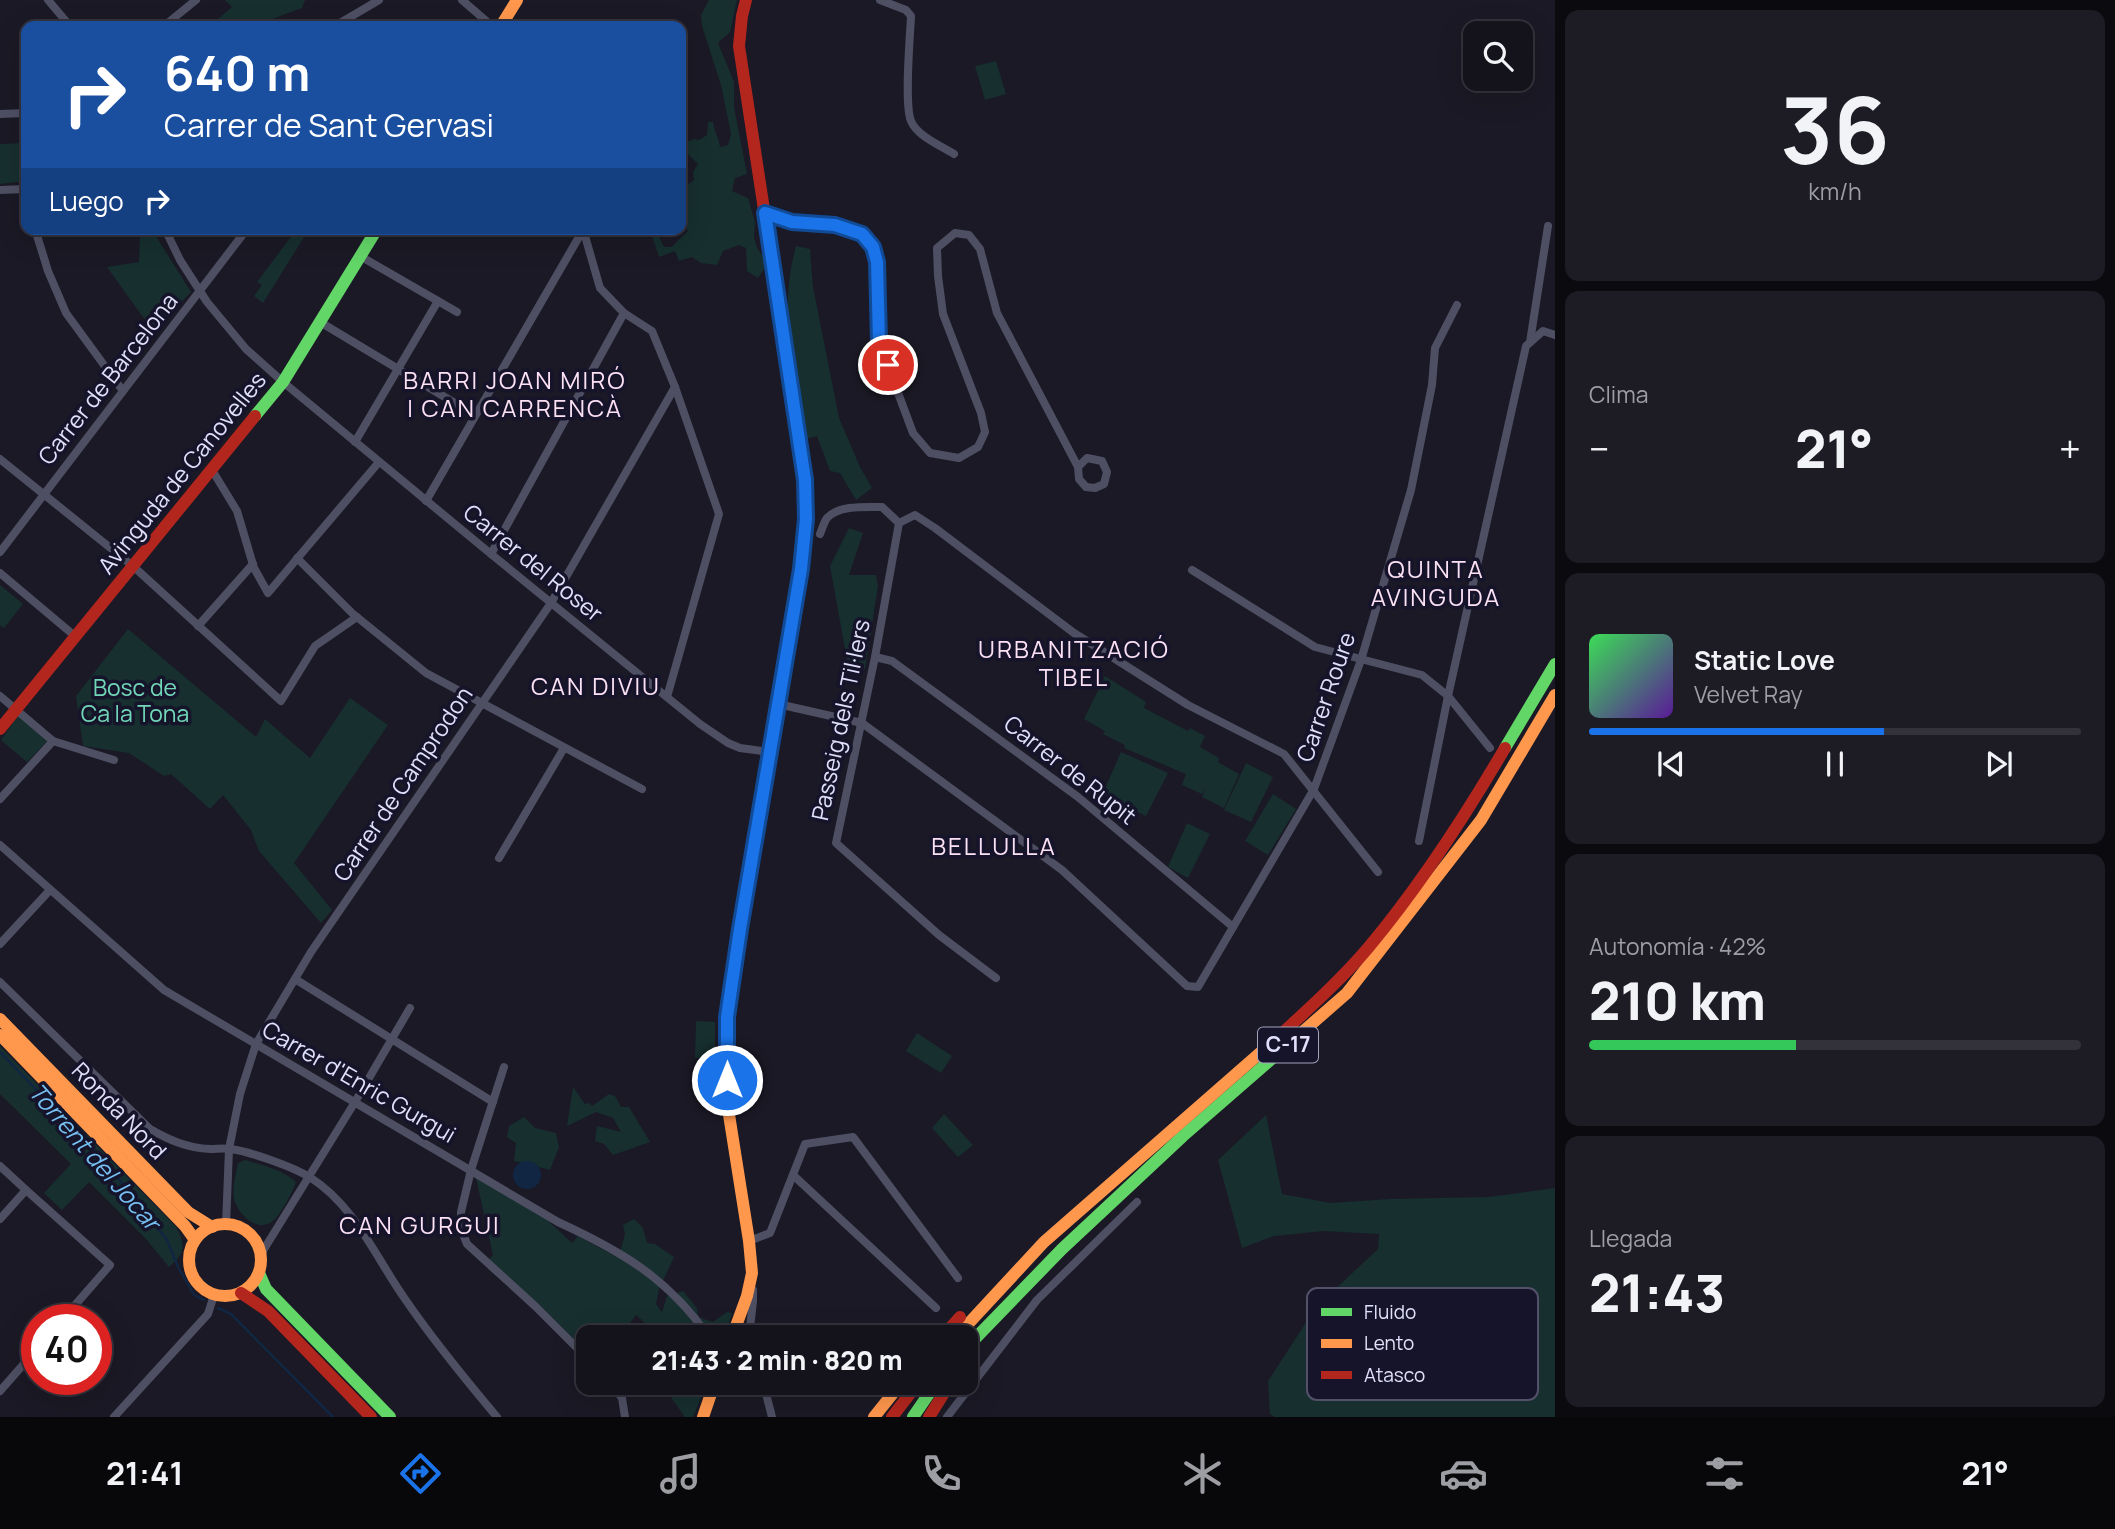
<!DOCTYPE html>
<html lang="es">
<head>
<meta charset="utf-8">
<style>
  :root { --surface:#14131c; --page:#1d1c25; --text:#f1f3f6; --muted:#9d9ea3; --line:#33323b; --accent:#1a73e8 }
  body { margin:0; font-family:Manrope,sans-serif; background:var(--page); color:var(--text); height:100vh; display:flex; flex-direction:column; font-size:26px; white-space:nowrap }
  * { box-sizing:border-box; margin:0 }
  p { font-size:23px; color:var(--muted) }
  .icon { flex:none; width:38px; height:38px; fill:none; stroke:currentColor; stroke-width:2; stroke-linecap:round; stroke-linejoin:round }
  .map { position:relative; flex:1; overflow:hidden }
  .drawer { display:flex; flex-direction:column; gap:10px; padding:10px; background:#0b0a0f; width:560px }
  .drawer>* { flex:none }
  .top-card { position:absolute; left:21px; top:21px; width:665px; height:214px; border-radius:14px; box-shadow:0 7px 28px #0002,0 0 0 2px var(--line); background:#1a4fa0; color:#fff; overflow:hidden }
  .controls { position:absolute; left:1463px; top:21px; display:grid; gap:14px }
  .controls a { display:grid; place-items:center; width:70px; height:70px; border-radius:14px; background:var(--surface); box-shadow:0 7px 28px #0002,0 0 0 2px var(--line); font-size:35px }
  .speed { position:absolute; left:21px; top:1304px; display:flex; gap:14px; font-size:35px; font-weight:700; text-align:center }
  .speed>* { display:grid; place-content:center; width:91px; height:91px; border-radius:50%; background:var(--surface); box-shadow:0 7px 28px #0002,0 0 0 2px var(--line); line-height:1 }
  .speed .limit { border:10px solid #d22; background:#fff; color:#111 }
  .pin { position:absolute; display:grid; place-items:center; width:60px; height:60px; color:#fff; margin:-30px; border:4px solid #fff; border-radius:50%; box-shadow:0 2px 7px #0007 }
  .me { position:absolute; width:77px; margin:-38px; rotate:0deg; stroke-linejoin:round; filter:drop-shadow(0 0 5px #0008) }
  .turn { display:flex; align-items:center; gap:24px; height:147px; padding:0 28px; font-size:32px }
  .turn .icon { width:91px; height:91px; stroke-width:2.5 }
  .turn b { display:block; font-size:49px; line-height:60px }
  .then { display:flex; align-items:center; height:66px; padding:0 28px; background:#0003; gap:14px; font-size:26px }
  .big { font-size:52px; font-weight:800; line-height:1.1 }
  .drawer .tile { flex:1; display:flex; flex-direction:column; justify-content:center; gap:10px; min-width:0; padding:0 24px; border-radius:14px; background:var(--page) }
  .drawer .dial { align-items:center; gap:0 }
  .dial b { font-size:91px; line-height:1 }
  .song { display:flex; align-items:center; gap:21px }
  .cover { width:84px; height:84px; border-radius:10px; background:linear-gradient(135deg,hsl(130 70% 55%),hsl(270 70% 35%)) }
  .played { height:7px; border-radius:4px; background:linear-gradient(90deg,var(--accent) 60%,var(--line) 60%) }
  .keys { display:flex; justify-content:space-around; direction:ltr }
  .heat { display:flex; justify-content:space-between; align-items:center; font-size:38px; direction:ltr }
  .charge { height:10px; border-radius:5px; background:linear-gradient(90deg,#34c759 42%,var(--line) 0) }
  .trip { position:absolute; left:576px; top:1325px; width:402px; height:70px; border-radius:14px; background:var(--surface); box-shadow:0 7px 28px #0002,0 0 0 2px var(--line); font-weight:800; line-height:70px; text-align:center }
  .tabs { display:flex; height:112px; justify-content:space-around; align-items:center; background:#08080b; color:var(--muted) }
  .tabs .icon { width:49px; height:49px }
  .tabs .active { color:var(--accent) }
  .tabs b { font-size:32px; color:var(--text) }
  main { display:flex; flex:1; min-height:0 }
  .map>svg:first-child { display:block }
</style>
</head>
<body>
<main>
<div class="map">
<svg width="1555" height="1417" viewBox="0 0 1555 1417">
  <rect width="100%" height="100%" fill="#1a1925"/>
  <g fill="#172f2f">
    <path d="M 225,0 L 305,0 L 302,8 L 253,26 L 214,26 L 213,23 L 232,7 Z"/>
    <path d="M 709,0 L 737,0 L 730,32 L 718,43 L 734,82 L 734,107 L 747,174 L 735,178 L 732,191 L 748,198 L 755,222 L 754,237 L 757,248 L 768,263 L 758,278 L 747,271 L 746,248 L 739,245 L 723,251 L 717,265 L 701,263 L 692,257 L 679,261 L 675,251 L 659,257 L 651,233 L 656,231 L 664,247 L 672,247 C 677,240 683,237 688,231 L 683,220 L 681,226 L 681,190 L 694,180 L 693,172 L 698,164 L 688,154 L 681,159 L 681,145 L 694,139 L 699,140 L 707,135 L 708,122 L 713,122 C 714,131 719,138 720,147 L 728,145 L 731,134 L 721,85 L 702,26 L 701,15 Z"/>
    <path d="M 996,61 L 1006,94 L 985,100 L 975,66 Z"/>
    <path d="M 26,143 L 26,181 L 0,184 L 0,144 Z"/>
    <path d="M 297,229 L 309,229 L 263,303 L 254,296 L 262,285 L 257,282 Z"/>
    <path d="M 152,230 L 191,292 L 153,331 L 107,267 L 139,262 L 140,232 Z"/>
    <path d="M 796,246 L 810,249 L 813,287 L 839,418 L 860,467 L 872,488 L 856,500 L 840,473 L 830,471 L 817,436 L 803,440 C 793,376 778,310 796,246 Z"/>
    <path d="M 849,528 L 863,533 L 849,575 L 876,575 L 878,586 L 865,669 L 848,665 L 830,566 Z"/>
    <path d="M 0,585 L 23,604 L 4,628 L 0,625 Z"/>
    <path d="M 128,629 L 256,737 L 265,719 L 310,758 L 350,698 L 388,725 L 294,863 L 332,910 L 321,923 L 259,851 L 251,830 L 223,795 L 210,809 L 171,774 L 164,776 L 129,753 L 83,746 L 76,696 Z"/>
    <path d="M 1105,676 L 1146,702 L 1144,708 L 1188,731 L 1190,728 L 1205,736 L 1200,747 L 1219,758 L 1218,762 L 1239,774 L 1224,808 L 1202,797 L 1206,786 L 1202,794 L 1182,785 L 1186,774 L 1124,748 L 1125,745 L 1103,734 L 1105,731 L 1084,719 Z"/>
    <path d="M 18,716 L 48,740 L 27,762 L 1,740 Z"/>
    <path d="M 1121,752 L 1168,773 L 1146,816 L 1102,795 Z"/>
    <path d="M 1246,763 L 1273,777 L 1251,822 L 1224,810 Z"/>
    <path d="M 1273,794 L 1296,809 L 1268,855 L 1245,841 Z"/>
    <path d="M 1187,823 L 1210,834 L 1188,878 L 1168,867 Z"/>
    <path d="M 696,1021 L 715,1022 L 715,1058 L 695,1058 Z"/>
    <path d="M 917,1033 L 952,1056 L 941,1073 L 906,1051 Z"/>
    <path d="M 0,1046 L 176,1227 C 186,1245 185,1254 169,1267 L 146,1239 L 89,1182 L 62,1210 L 44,1193 L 71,1164 L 0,1094 Z"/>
    <path d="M 573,1087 L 585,1104 L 589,1103 L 592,1106 L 609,1094 L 615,1096 L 621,1107 L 629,1107 L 650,1142 L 613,1155 L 604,1144 L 595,1141 L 597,1126 L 621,1132 L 613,1118 L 596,1112 L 567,1126 Z"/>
    <path d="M 944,1114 L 973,1145 L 958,1157 L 932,1128 Z"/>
    <path d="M 1266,1115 L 1282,1194 L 1330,1203 L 1390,1199 L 1489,1197 L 1555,1188 L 1555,1417 L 1275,1417 L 1270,1414 L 1268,1381 L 1316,1307 L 1378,1249 L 1379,1234 L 1324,1231 L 1274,1236 L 1242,1248 L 1218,1160 Z"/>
    <path d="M 524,1117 L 535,1128 L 556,1133 L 559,1147 L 550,1170 L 514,1161 L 516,1143 L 507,1137 L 509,1126 Z"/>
    <path d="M 245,1160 C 262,1165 283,1170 296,1182 C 293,1191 281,1214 274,1220 C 259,1234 240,1216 235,1202 C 231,1191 236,1174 238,1163 Z"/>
    <path d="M 476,1178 L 546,1219 L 572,1243 L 578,1236 L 613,1255 L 621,1249 L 625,1234 L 623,1225 L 634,1219 L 643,1228 L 647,1243 L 655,1244 L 674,1257 L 659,1289 L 656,1304 L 662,1312 L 667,1296 L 683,1291 L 697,1308 L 698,1317 L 713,1322 L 727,1312 L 732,1313 L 728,1326 L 726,1337 L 691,1337 L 692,1329 L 677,1326 L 664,1332 L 654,1331 L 636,1315 L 620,1337 L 588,1337 L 588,1355 L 488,1269 L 489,1259 L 493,1255 Z"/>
    <path d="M 671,1383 L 675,1383 L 687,1398 L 693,1383 L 707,1383 L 693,1417 L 685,1417 L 665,1389 Z"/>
  </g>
  <circle fill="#112643" cx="527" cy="1175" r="14"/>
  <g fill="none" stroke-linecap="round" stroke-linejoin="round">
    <g stroke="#112643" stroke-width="2.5">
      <path d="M 0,1052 L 104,1160 L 167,1240 L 178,1267 L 194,1295 L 204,1300"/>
      <path d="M 218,1308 L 231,1314 L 333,1417"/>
    </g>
    <g stroke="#4f4f64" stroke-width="8">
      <path d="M 48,0 L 70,26"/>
      <path d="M 462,0 L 492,26"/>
      <path d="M 880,0 L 906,10 L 911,16 C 910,38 904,104 911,121 C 917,136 941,146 954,154"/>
      <path d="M 164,26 L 196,0"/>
      <path d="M 335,26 L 379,0"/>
      <path d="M 0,114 L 26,113"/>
      <path d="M 0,190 L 26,189"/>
      <path d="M 765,213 L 792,222 L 835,225 L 862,234 L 873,247 L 877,262 L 879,342 L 913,433 L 930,453 L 959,458 L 978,447 L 985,432 L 981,413 L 943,314 L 938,276 L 937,248 L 955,233 L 969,235 L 980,249 L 997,313 L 1078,467 L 1079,479 L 1086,487 L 1095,488 L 1104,484 L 1107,472 L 1102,461 L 1087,458 L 1078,467"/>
      <path d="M 35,229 L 48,271 L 66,313 L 123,391"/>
      <path d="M 165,229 L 180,260 L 207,302 L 246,349 L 283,382 L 491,554 L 700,724 L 728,743 L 740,748 L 770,752"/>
      <path d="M 583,229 L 600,288 L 624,313 L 652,331 L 675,387 L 719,514 L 667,697"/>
      <path d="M 360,256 L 457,312"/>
      <path d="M 320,322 L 458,405"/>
      <path d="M 1530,342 L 1548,226"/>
      <path d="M 355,442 L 438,301"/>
      <path d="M 0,459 L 134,567 L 281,701 L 315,646 L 357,617"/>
      <path d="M 212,470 L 237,511 L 254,568 L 268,593 L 379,462"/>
      <path d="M 426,501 L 583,230"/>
      <path d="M 899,523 L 915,515 L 935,528 L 1074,633 L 1188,705 L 1284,754 L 1378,872"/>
      <path d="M 899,523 L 875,657 L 836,843 L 939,935 L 996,978"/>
      <path d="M 820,534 C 822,529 824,522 827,518 C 839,505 865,507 882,507 L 899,523"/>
      <path d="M 0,552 L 247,229"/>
      <path d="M 491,554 L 624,313"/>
      <path d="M 297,558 L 352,613 L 426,673 L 642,789"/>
      <path d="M 1192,570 L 1315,647 L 1422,675 L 1448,696 L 1490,748"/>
      <path d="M 0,573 L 76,637"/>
      <path d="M 198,626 L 253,564"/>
      <path d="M 875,657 L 892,661 L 1078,797 L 1233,927"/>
      <path d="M 0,696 L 53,741 L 114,760"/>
      <path d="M 778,704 L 862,723 L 1062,870 L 1187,986 L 1198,987 L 1314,789 L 1361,660 L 1411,490 L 1432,385 L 1435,348 L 1457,305"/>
      <path d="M 0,799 L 53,741"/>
      <path d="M 1419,841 L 1448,696 L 1526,346 L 1543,331 L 1555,335"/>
      <path d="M 0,845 L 164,990 L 558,1222 C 621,1251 668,1278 709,1337"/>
      <path d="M 499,858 L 564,748"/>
      <path d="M 0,944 L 50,890"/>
      <path d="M 295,979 L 493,1102"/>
      <path d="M 0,982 L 150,1129 C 169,1140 187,1148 210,1149 C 217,1149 224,1148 231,1149 C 251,1152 294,1167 311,1178 C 355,1206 376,1258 405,1299 C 433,1340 465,1379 497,1417"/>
      <path d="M 504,1067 L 471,1170 L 461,1212 L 461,1229 L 467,1244 L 535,1306 L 588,1359"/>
      <path d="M 0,1166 L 26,1190 L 0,1219"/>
      <path d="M 793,1175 L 936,1308"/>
      <path d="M 26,1190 L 110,1265 L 62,1320"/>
      <path d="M 226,1225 L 229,1149 L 240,1094 L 256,1044 L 311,952 L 551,603 L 675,387"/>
      <path d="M 749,1241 L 770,1233 L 805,1144 L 853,1137 L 958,1278"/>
      <path d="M 261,1254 L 355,1102 L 410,1008"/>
      <path d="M 749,1337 L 753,1301 L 753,1290"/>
      <path d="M 610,1382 L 622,1398 L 625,1417"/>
      <path d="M 763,1382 L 772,1417"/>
      <path d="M 0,1391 L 37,1349"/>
      <path d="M 114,1417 L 208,1314 L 214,1295"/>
      <path d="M 947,1417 L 1037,1300 L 1137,1202"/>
    </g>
    <g stroke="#63d668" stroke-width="12">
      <path d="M 765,216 L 805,480 L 806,519 L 801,569 L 766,777"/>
      <path d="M 255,416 L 283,382 L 377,229"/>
      <path d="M 1505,748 L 1555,664"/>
      <path d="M 259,1273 L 266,1289 L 390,1417"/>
      <path d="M 966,1348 L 1062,1249 L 1183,1136 L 1275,1056"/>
      <path d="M 913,1417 L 937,1382"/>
    </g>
    <g stroke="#ff974d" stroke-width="12">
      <path d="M 501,26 L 517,0"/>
      <path d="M 0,1019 L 188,1212 L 212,1227"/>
      <path d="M 0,1035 L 185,1226 L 195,1240"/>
      <path d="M 1275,1056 L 1347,993 L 1481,820 L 1555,695"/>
      <circle cx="225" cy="1260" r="36"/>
      <path d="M 732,1337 L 747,1296 L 752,1273 L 749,1241 L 727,1102 L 727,1017 L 766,777"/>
      <path d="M 956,1337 L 1044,1242 L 1276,1039"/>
      <path d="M 703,1417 L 715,1382"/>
      <path d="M 874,1417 L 902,1382"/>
    </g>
    <g stroke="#b3261e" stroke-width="12">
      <path d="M 746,0 L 742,16 L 739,46 L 765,216"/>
      <path d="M 0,729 L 255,416"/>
      <path d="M 1276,1039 C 1307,1010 1340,981 1368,948 C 1420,886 1464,818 1505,748"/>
      <path d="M 241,1293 L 268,1311 L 371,1417"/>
      <path d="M 942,1337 L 960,1317"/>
      <path d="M 892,1417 L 919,1382"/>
      <path d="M 929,1417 L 951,1382"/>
    </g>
  </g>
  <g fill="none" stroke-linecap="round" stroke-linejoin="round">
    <g stroke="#114b97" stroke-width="18">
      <path id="route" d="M 727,1080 L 727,1017 L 740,929 L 801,569 L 806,519 L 805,480 L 765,213 L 792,222 L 835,225 L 862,234 L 873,247 L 877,262 L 879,342 L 888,365"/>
    </g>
    <use href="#route" stroke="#1a73e8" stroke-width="12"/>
  </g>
  <g text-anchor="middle" stroke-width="7" stroke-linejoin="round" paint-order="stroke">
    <rect fill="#16142a" stroke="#a4a3bd" stroke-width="2" x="1258" y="1027.5" width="60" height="35" rx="5"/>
    <g font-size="21" font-weight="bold" fill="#e1e0fc">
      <text x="1288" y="1052">C-17</text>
    </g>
    <g font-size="23" fill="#e1e0fc" stroke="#16142a">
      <text transform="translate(108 379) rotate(-52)" y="8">Carrer de Barcelona</text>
      <text transform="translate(182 473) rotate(-51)" y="8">Avinguda de Canovelles</text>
      <text transform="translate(533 563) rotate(39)" y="8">Carrer del Roser</text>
      <text transform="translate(1326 697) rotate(-71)" y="8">Carrer Roure</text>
      <text transform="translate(841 720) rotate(-78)" y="8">Passeig dels Til·lers</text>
      <text transform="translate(1070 770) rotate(38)" y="8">Carrer de Rupit</text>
      <text transform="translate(403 784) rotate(-56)" y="8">Carrer de Camprodon</text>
      <text transform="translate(359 1082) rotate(30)" y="8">Carrer d'Enric Gurgui</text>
      <text transform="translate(119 1111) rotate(46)" y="8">Ronda Nord</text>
    </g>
    <g font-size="23" fill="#71d7b8" stroke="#16142a">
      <text x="135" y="696">Bosc de<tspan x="135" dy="26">Ca la Tona</tspan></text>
    </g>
    <g font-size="24" letter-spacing="2" fill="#fce1f4" stroke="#16142a">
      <text x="515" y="389">BARRI JOAN MIRÓ<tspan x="515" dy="28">I CAN CARRENCÀ</tspan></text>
      <text x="1436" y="578">QUINTA<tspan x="1436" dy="28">AVINGUDA</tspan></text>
      <text x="1074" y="658">URBANITZACIÓ<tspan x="1074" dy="28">TIBEL</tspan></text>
      <text x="596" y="695">CAN DIVIU</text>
      <text x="994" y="855">BELLULLA</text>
      <text x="420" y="1234">CAN GURGUI</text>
    </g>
    <g font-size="24" font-style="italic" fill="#77c0f3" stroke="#16142a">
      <text transform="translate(94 1157) rotate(49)" y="8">Torrent del Jocar</text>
    </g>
  </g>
  <rect x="1307" y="1288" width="231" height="112" rx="10" fill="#16142a" stroke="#535169" stroke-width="2"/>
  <rect x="1321" y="1308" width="31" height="8" fill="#63d668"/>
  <rect x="1321" y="1339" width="31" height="9" fill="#ff974d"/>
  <rect x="1321" y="1371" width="31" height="8" fill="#b3261e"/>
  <g font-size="19" fill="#e1e0fc">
    <text x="1364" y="1319">Fluido</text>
    <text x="1364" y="1350">Lento</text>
    <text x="1364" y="1382">Atasco</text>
  </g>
</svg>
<div class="controls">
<a><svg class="icon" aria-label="search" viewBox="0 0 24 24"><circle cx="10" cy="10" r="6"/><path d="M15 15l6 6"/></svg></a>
</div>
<div class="speed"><div class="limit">40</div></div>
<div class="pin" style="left:888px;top:365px;background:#d93025"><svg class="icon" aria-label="arrive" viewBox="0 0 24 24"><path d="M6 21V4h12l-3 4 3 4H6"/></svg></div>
<svg class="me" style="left:727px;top:1080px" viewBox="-20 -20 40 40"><circle r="17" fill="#1a73e8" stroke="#fff" stroke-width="3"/><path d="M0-11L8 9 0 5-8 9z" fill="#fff"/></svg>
<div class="trip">21:43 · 2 min · 820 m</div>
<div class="top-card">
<div class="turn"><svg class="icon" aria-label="right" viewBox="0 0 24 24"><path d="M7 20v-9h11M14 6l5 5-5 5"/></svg><div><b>640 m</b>Carrer de Sant Gervasi</div></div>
<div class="then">Luego<svg class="icon" aria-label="right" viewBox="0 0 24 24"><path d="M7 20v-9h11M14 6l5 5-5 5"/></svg></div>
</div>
</div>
<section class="drawer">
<div class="tile dial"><b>36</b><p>km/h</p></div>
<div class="tile"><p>Clima</p>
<div class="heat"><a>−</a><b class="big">21°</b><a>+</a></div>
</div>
<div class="tile">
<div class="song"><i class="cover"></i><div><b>Static Love</b><p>Velvet Ray</p></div></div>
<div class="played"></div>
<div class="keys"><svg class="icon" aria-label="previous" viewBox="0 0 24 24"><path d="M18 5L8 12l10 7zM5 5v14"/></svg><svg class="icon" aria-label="pause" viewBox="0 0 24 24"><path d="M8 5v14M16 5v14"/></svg><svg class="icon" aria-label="next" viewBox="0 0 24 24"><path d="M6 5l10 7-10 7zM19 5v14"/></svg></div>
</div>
<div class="tile"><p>Autonomía · 42%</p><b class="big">210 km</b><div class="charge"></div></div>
<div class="tile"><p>Llegada</p><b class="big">21:43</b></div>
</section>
</main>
<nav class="tabs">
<b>21:41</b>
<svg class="icon active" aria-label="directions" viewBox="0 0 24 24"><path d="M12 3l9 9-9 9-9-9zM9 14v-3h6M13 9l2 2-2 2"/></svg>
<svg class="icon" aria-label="music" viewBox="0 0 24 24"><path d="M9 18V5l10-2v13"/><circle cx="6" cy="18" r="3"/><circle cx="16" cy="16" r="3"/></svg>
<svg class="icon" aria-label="phone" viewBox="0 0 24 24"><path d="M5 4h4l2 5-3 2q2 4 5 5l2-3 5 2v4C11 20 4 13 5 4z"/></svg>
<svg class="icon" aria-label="climate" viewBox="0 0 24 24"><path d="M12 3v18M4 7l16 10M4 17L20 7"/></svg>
<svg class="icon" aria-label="car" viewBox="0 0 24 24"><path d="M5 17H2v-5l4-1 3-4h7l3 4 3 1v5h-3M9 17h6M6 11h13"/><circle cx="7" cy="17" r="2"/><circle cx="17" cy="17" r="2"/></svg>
<svg class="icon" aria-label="filters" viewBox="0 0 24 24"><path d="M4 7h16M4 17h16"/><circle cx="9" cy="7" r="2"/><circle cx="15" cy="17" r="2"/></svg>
<b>21°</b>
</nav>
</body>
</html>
